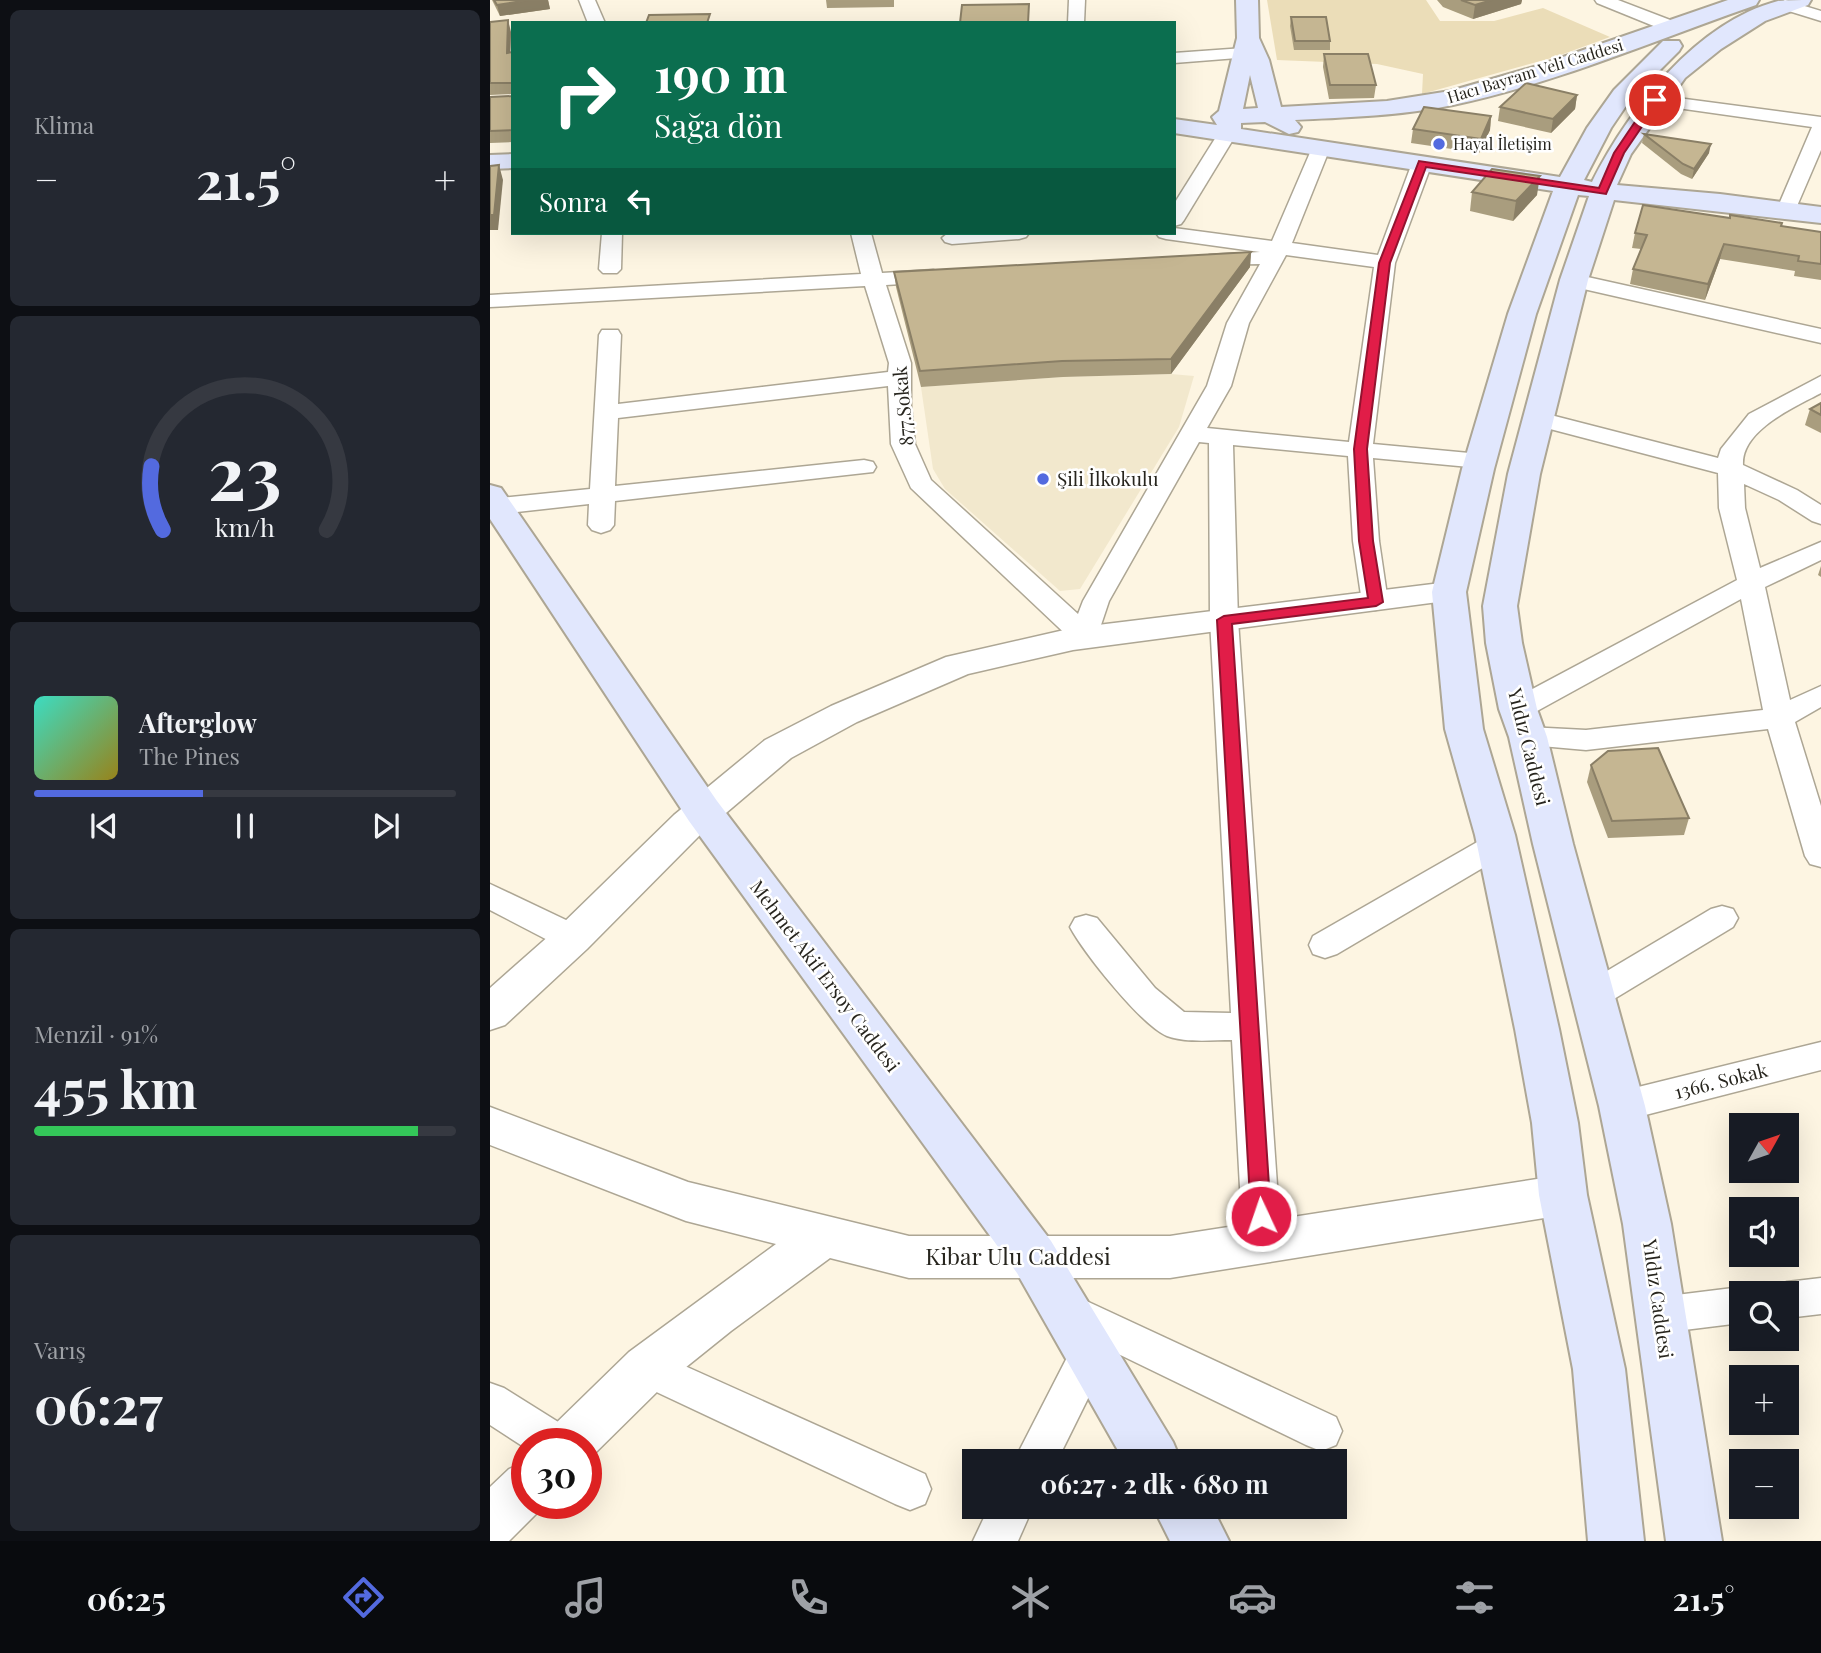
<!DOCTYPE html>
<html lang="tr">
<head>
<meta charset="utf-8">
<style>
  :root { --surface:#171b24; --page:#242831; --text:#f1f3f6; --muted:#9ea1a6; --line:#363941; --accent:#536adf }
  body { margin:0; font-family:"Playfair Display",serif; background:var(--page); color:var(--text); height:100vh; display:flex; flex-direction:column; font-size:26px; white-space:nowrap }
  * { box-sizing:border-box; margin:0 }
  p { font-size:23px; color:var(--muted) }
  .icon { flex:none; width:38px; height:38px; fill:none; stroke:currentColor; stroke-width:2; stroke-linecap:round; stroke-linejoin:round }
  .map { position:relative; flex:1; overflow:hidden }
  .panel { display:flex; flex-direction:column; gap:10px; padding:10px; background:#0d0f14; width:490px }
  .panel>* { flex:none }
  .hud { position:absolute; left:21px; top:21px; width:665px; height:214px; border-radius:0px; box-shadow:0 7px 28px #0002; background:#0b6e4f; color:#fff; overflow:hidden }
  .needle { width:46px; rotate:50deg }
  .buttons { position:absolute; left:1239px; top:1113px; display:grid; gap:14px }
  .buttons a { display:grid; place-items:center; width:70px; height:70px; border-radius:0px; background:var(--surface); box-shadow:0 7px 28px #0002; font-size:35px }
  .speed { position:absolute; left:21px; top:1428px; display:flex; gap:14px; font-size:35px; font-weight:700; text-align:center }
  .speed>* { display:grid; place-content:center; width:91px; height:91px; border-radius:50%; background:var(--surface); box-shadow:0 7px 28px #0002; line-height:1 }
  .speed .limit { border:10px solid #d22; background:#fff; color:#111 }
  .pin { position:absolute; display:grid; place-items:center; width:60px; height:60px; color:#fff; margin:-30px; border:4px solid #fff; border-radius:50%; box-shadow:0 2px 7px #0007 }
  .me { position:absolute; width:77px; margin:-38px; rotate:357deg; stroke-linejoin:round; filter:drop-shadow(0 0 5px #0008) }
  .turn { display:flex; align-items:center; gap:24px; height:147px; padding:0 28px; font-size:32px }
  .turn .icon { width:91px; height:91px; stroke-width:2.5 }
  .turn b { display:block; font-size:49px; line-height:60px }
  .then { display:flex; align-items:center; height:66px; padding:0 28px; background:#0003; gap:14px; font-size:26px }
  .big { font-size:52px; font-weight:700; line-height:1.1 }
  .panel .tile { flex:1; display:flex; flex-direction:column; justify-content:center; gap:10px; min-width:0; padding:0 24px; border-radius:10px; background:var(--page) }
  .panel .dial { align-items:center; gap:0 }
  .dial svg { height:182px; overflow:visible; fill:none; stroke:var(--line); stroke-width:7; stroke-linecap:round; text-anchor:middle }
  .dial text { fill:var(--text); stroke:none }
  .song { display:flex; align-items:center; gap:21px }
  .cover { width:84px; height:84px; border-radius:10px; background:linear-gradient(135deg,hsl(170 70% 55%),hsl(50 70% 35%)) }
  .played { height:7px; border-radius:4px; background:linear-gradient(90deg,var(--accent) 40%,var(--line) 40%) }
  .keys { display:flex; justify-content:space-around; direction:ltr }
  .heat { display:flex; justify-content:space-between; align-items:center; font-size:38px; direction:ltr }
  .charge { height:10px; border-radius:5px; background:linear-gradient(90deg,#34c759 91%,var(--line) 0) }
  .trip { position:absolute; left:472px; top:1449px; width:385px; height:70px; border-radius:0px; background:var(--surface); box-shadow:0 7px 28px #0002; font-weight:700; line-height:70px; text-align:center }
  .menu { display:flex; height:112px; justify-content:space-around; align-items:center; background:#090b0e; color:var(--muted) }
  .menu .icon { width:49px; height:49px }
  .menu .active { color:var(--accent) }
  .menu b { font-size:32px; color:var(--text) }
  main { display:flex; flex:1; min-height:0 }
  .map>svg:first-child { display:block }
</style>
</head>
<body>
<main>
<section class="panel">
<div class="tile"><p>Klima</p>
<div class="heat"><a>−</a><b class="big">21.5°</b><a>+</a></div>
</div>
<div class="tile dial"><svg viewBox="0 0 100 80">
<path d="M14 69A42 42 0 1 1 86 69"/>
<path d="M14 69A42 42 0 0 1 9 41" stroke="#536adf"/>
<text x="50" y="56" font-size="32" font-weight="700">23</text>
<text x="50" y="72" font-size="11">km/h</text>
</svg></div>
<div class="tile">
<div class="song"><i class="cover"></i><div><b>Afterglow</b><p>The Pines</p></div></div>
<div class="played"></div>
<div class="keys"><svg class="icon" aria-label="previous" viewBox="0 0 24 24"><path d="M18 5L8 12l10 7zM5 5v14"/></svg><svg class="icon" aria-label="pause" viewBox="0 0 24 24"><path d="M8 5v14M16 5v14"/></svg><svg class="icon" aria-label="next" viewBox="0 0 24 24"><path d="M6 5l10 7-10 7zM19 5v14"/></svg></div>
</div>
<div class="tile"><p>Menzil · 91%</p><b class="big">455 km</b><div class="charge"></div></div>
<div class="tile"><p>Varış</p><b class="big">06:27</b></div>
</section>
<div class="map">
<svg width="1331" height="1541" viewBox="0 0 1331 1541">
  <rect width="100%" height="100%" fill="#fdf5e2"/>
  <path fill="#f2e8cd" d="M 681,374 L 704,376 L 689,427 L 590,589 L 570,591 L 455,489 L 443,469 L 431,387 L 573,377 Z"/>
  <path fill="#ebddb8" d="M 777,0 L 936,0 L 950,21 L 1004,21 L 1053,8 L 1120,37 L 1065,57 L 932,94 L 933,74 L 887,64 L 787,60 Z"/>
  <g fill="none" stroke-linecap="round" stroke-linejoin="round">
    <g stroke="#ada694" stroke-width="3">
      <g id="minor">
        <path d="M 89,0 L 105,0 L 115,23 L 98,23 Z"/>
        <path d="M 579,0 L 595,0 L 594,23 L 578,23 Z"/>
        <path d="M 1105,0 L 1128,0 L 1188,23 L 1190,27 L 1188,31 L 1176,31 L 1107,3 Z"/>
        <path d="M 1295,0 L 1331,11 L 1331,21 L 1289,8 L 1287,5 Z"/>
        <path d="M 754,48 L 763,53 L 760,57 L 684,63 L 684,53 Z"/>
        <path d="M 1165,95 L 1331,117 L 1331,150 L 1304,213 L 1290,213 L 1287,209 L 1322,127 L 1159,104 L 1156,100 L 1159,96 Z"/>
        <path d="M 738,127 L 747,133 L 694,220 L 691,224 L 684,226 L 684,204 L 731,129 Z"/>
        <path d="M 831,142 L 840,148 L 802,243 L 888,255 L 922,163 L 932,157 L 942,163 L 905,263 L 883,444 L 990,454 L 999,456 L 1002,461 L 999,466 L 990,468 L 883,458 L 889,541 L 898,602 L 894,608 L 885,610 L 876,608 L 872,602 L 863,541 L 858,456 L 743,445 L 748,620 L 791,1243 L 785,1255 L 772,1260 L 759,1255 L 753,1243 L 742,1040 C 722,1040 696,1043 677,1036 C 651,1025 594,953 580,927 L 585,918 L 596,915 L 607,918 L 665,988 L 694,1012 L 741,1013 L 720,620 L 719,443 L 709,442 L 619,601 L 605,643 L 595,646 L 585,643 L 421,488 L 401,444 L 398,386 L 128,418 L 125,486 L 374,460 L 383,462 L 386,467 L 383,472 L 125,501 L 124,525 L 120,530 L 111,533 L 102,530 L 98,525 L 99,504 L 0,515 L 0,499 L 100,489 L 109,335 L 112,330 L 128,330 L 131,335 L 128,404 L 398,372 L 399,363 L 375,286 L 0,307 L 0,295 L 371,274 L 361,233 L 381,233 L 392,273 L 443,270 L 450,272 L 454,276 L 450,280 L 443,282 L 396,285 L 421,363 L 421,406 L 425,444 L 441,480 L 588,614 L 593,601 L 717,386 L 737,323 L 770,264 L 713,265 L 710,261 L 713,257 L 720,255 L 770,252 L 676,239 L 669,237 L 666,233 L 684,233 L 684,228 L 782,241 L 822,148 ZM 796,255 L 884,267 L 859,442 L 717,428 L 741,386 L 759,323 Z"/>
        <path d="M 112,233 L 132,233 L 131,269 L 127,273 L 113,273 L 109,269 Z"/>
        <path d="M 458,233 L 539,233 L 536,237 L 529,239 L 462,244 L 455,242 L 452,238 Z"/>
        <path d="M 1084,274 L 1331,329 L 1331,343 L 1076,285 L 1073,280 L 1076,275 Z"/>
        <path d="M 1331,376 L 1331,393 C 1305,407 1251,430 1253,465 L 1307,490 L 1331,505 L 1331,524 L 1322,521 L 1289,500 L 1254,484 L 1255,508 L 1270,568 L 1331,542 L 1331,560 L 1275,587 L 1300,700 L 1331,686 L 1331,707 L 1305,722 L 1331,806 L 1331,867 L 1320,864 L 1315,856 L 1278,729 L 1096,750 L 1028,744 L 1023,737 L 1028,730 L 1038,727 L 1096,730 L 1273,710 L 1251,599 L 1038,716 L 1028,719 L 1018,716 L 1014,709 L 1018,702 L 1247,580 L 1229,508 L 1228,473 L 1041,424 L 1037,419 L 1041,414 L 1049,412 L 1228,458 L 1231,449 L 1259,414 Z"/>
        <path d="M 1007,834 L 1018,837 L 1023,845 L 1018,853 L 847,954 L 835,958 L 823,954 L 819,945 L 823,936 L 996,837 Z"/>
        <path d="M 0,884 L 95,929 L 99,938 L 95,947 L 83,950 L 71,947 L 0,910 Z"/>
        <path d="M 1232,906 L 1243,909 L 1248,918 L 1243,927 L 1114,1005 L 1102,1009 L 1090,1005 L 1085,996 L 1090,987 L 1221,909 Z"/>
        <path d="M 1331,1042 L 1331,1070 L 1132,1121 L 1119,1116 L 1114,1106 L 1119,1096 L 1132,1091 Z"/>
        <path d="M 1331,1278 L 1331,1314 L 1297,1318 L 1297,1293 L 1281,1293 L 1283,1287 L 1297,1282 Z"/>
        <path d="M 1251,1287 L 1265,1293 L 1251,1293 L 1251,1323 L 1170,1333 L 1156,1328 L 1150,1315 L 1156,1302 L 1170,1297 Z"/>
        <path d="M 577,1292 L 846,1417 L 852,1431 L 846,1445 L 831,1451 L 816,1445 L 618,1349 L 620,1353 L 614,1366 L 567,1461 L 524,1461 L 586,1340 L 593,1337 L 563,1323 L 557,1310 L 563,1297 Z"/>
        <path d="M 157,1349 L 435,1474 L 441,1489 L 435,1504 L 420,1510 L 405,1504 L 143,1381 L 137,1368 L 143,1355 Z"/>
        <path d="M 0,1383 L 14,1388 L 81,1430 L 87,1444 L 37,1444 L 37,1449 L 0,1425 Z"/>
        <path d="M 499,1507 L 543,1507 L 528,1541 L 483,1541 Z"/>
      </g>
    </g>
    <g stroke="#ada694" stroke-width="3">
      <g id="tertiary">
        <path d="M 959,582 L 971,585 L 975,592 L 971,599 L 583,650 L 478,674 L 367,722 L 301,758 L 210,835 L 97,949 L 15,1025 L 0,1030 L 0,988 L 69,927 L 184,815 L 275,740 L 341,706 L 456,657 L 583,628 Z"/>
        <path d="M 0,1107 L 198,1182 L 419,1236 L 680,1236 L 1073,1175 L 1089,1181 L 1096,1195 L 1089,1209 L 1073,1215 L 680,1278 L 419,1278 L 340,1258 L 241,1331 L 175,1384 L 96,1462 L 96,1444 L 55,1444 L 62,1427 L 139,1352 L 286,1244 L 196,1221 L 0,1145 Z"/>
        <path d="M 37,1461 L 37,1503 L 55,1505 L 19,1541 L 0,1541 L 0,1487 L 19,1469 Z"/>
      </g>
    </g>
    <g stroke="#ada694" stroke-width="4">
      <g id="secondary">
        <path d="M 746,0 L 768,0 L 769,38 L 779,60 L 791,107 L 897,101 L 960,91 L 1047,66 L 1238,0 L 1269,0 L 1266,5 C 1168,39 1064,84 963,105 C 911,116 858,117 805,120 L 811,127 L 808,132 L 799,134 L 775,122 L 751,123 L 751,129 L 1070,177 L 1097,128 L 1124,90 L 1173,41 L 1189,41 L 1192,46 L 1189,51 L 1140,100 L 1121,128 L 1094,180 L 1102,182 C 1138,110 1207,22 1288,1 C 1298,0 1310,0 1321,0 L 1318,5 L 1275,21 L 1231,49 L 1195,78 L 1141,154 L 1127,185 L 1230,194 L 1331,207 L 1331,223 L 1124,200 L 1098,280 L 1050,474 L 1027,606 L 1032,643 L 1047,709 L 1057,737 L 1083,844 L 1155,1106 L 1181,1224 L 1232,1541 L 1176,1541 L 1133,1224 L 1109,1106 L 1043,844 L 1019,737 L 1009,709 L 996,643 L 993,606 L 1018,474 L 1070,280 L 1099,196 L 1088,195 L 1046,314 L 1004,469 L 976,592 L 993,729 L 1025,835 L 1069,1029 L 1088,1123 L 1097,1195 L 1135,1369 L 1154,1541 L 1098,1541 L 1083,1369 L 1049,1195 L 1042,1123 L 1025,1029 L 985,835 L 955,729 L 942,592 L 972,469 L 1018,314 L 1063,191 L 684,133 L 684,119 L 727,125 L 722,117 L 729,111 L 747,38 ZM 760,75 L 768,108 L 753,109 Z"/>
        <path d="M 23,154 L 23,168 L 0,169 L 0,155 Z"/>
        <path d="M 0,485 L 11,488 L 227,801 L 561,1241 L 683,1442 L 691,1461 L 634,1461 L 527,1273 L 199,821 L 0,519 Z"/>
        <path d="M 663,1507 L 722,1507 L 739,1541 L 680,1541 Z"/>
      </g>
    </g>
    <use href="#minor" fill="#fff" fill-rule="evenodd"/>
    <use href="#tertiary" fill="#fff" fill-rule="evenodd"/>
    <use href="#secondary" fill="#e1e7fd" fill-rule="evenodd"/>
  </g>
  <g fill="#a99d7e">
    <path d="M 2,0 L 58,0 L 60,9 L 10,16 Z"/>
    <path d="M 336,0 L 404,0 L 404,7 L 337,8 Z"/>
    <path d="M 947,0 L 1032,0 L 1031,4 L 983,19 L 953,7 Z"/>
    <path d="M 801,17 L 840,41 L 840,50 L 804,50 L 800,26 Z"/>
    <path d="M 0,22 L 21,32 L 20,53 L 23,52 L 23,142 L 0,143 L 0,97 L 22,96 L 22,94 L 0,95 Z"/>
    <path d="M 834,54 L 886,85 L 884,98 L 839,99 L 833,67 Z"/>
    <path d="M 1087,95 L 1085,109 L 1061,133 L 1008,121 L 1010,107 Z"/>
    <path d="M 1001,116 L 1000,130 L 989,153 L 921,143 L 923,129 Z"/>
    <path d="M 1154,134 L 1219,153 L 1202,179 L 1191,174 L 1152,143 Z"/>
    <path d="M 982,192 L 1047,195 L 1023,221 L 980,211 Z"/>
    <path d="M 1291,226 L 1331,232 L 1331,280 L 1304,276 L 1305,271 L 1230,259 L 1215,300 L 1140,284 L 1143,269 L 1151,249 L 1142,248 L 1145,233 Z"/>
    <path d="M 761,252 L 760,267 L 681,374 L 573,377 L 431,387 L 406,287 L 404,272 Z"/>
    <path d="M 1331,403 L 1331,433 L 1315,425 L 1320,409 Z"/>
    <path d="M 1331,566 L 1331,577 L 1328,575 Z"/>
    <path d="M 1101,765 L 1199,818 L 1194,835 L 1118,838 L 1097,782 Z"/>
  </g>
  <g fill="#8a7f66">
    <path d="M 38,0 L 58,0 L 60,9 L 10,16 L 7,5 Z"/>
    <path d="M 1002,0 L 1032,0 L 1031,4 L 983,19 L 985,5 Z"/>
    <path d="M 18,20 L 21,32 L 20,64 L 17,53 Z"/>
    <path d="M 1087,95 L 1085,109 L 1061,133 L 1063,119 Z"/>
    <path d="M 1001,116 L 1000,130 L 989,153 L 991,139 Z"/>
    <path d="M 1221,144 L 1219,153 L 1202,179 L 1204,169 Z"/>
    <path d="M 9,165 L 13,180 L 8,230 L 0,230 L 0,215 Z"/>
    <path d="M 1050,176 L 1047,195 L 1023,221 L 1026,201 Z"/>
    <path d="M 1234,244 L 1230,259 L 1215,300 L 1218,284 Z"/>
    <path d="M 761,252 L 760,267 L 681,374 L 681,359 Z"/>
  </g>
  <g fill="#c5b692" stroke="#8a7f66" stroke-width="2">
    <path d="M 4,0 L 38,0 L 7,5 Z"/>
    <path d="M 971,0 L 1002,0 L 985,5 Z"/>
    <path d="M 539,4 L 538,23 L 470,23 L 472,5 Z"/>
    <path d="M 220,14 L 217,23 L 156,23 L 159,15 Z"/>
    <path d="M 801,17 L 836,17 L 840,41 L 805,41 Z"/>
    <path d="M 18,20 L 17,53 L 23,52 L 23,130 L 0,131 L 0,97 L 22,96 L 22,83 L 0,83 L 0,22 Z"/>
    <path d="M 834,54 L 878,54 L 886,85 L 840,85 Z"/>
    <path d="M 1036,83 L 1087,95 L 1063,119 L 1010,107 Z"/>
    <path d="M 934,107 L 1001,116 L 991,139 L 923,129 Z"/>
    <path d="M 1154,134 L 1221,144 L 1204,169 L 1193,164 Z"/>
    <path d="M 9,165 L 4,215 L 0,215 L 0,166 Z"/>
    <path d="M 1002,169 L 1050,176 L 1026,201 L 982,192 Z"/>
    <path d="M 1153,205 L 1240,218 L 1240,215 L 1292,223 L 1291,226 L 1331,232 L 1331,264 L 1308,261 L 1309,256 L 1234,244 L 1218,284 L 1143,269 L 1157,235 L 1145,233 Z"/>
    <path d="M 761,252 L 681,359 L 572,361 L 430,371 L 404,272 Z"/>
    <path d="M 1331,403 L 1331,415 L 1320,409 Z"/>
    <path d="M 1168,748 L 1199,818 L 1122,821 L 1101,765 L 1118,751 Z"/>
  </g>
  <path fill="#e11d48" stroke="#92132f" stroke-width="2" d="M 1161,98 L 1170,100 L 1134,153 L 1116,194 L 936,167 L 900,263 L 877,449 L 883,541 L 893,602 L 886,606 L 742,624 L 781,1216 L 778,1222 L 771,1225 L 764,1222 L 761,1216 L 727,620 L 734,616 L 878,598 L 869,541 L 864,449 L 889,263 L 929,161 L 1109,188 L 1124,153 Z"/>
  <g fill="#536adf" stroke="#fff" stroke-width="2.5">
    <circle cx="949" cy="144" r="7"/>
    <circle cx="553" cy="479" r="7"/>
  </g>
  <g text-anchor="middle" stroke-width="5" stroke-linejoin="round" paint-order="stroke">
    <g font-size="16" fill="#27251e" stroke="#fff">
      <text transform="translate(1045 71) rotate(-17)" y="6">Hacı Bayram Veli Caddesi</text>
    </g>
    <g font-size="16" fill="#27251e" stroke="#fff" text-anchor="start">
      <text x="963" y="150">Hayal İletişim</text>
    </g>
    <g font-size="19" fill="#27251e" stroke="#fff">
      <text transform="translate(413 406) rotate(-95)" y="7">877.Sokak</text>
      <text transform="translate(1039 747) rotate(76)" y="7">Yıldız Caddesi</text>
      <text transform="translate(335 976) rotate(53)" y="7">Mehmet Akif Ersoy Caddesi</text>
      <text transform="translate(1231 1081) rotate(-14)" y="7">1366. Sokak</text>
      <text transform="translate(1168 1299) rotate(82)" y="7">Yıldız Caddesi</text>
    </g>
    <g font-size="19" fill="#27251e" stroke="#fff" text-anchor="start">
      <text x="567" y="486">Şili İlkokulu</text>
    </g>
    <g font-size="23" fill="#27251e" stroke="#fff">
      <text x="528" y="1265">Kibar Ulu Caddesi</text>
    </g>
  </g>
</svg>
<div class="buttons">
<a><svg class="needle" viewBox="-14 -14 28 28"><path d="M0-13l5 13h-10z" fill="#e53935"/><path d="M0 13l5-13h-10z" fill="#9ea1a6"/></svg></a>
<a><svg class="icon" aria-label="sound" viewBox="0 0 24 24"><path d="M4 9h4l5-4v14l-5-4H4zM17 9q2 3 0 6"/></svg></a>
<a><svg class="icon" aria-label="search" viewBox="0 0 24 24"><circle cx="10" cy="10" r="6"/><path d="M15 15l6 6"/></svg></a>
<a>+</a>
<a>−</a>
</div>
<div class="speed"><div class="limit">30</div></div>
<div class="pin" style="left:1165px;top:100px;background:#d93025"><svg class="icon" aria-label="arrive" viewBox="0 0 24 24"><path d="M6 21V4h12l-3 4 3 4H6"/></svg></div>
<svg class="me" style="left:771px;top:1216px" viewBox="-20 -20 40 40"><circle r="17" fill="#e11d48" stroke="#fff" stroke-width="3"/><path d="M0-11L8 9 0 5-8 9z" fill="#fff"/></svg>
<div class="trip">06:27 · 2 dk · 680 m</div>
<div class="hud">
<div class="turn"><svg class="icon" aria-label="right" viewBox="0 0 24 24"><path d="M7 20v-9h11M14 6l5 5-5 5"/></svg><div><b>190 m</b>Sağa dön</div></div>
<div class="then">Sonra<svg class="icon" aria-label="left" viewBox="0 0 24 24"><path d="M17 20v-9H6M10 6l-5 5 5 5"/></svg></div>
</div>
</div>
</main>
<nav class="menu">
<b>06:25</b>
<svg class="icon active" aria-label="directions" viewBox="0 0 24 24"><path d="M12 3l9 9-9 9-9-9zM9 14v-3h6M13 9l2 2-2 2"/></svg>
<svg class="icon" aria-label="music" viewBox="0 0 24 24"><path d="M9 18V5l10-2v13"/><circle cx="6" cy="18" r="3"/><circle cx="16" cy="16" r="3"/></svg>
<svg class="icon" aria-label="phone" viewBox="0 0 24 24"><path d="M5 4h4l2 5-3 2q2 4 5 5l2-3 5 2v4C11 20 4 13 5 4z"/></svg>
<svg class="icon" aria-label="climate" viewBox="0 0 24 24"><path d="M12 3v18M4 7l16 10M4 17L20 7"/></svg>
<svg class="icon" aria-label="car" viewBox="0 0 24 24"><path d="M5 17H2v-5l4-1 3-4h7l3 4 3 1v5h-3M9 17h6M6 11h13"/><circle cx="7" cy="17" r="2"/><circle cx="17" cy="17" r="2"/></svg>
<svg class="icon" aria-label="filters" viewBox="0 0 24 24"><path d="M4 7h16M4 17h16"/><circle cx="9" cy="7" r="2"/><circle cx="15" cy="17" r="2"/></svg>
<b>21.5°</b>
</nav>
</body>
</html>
